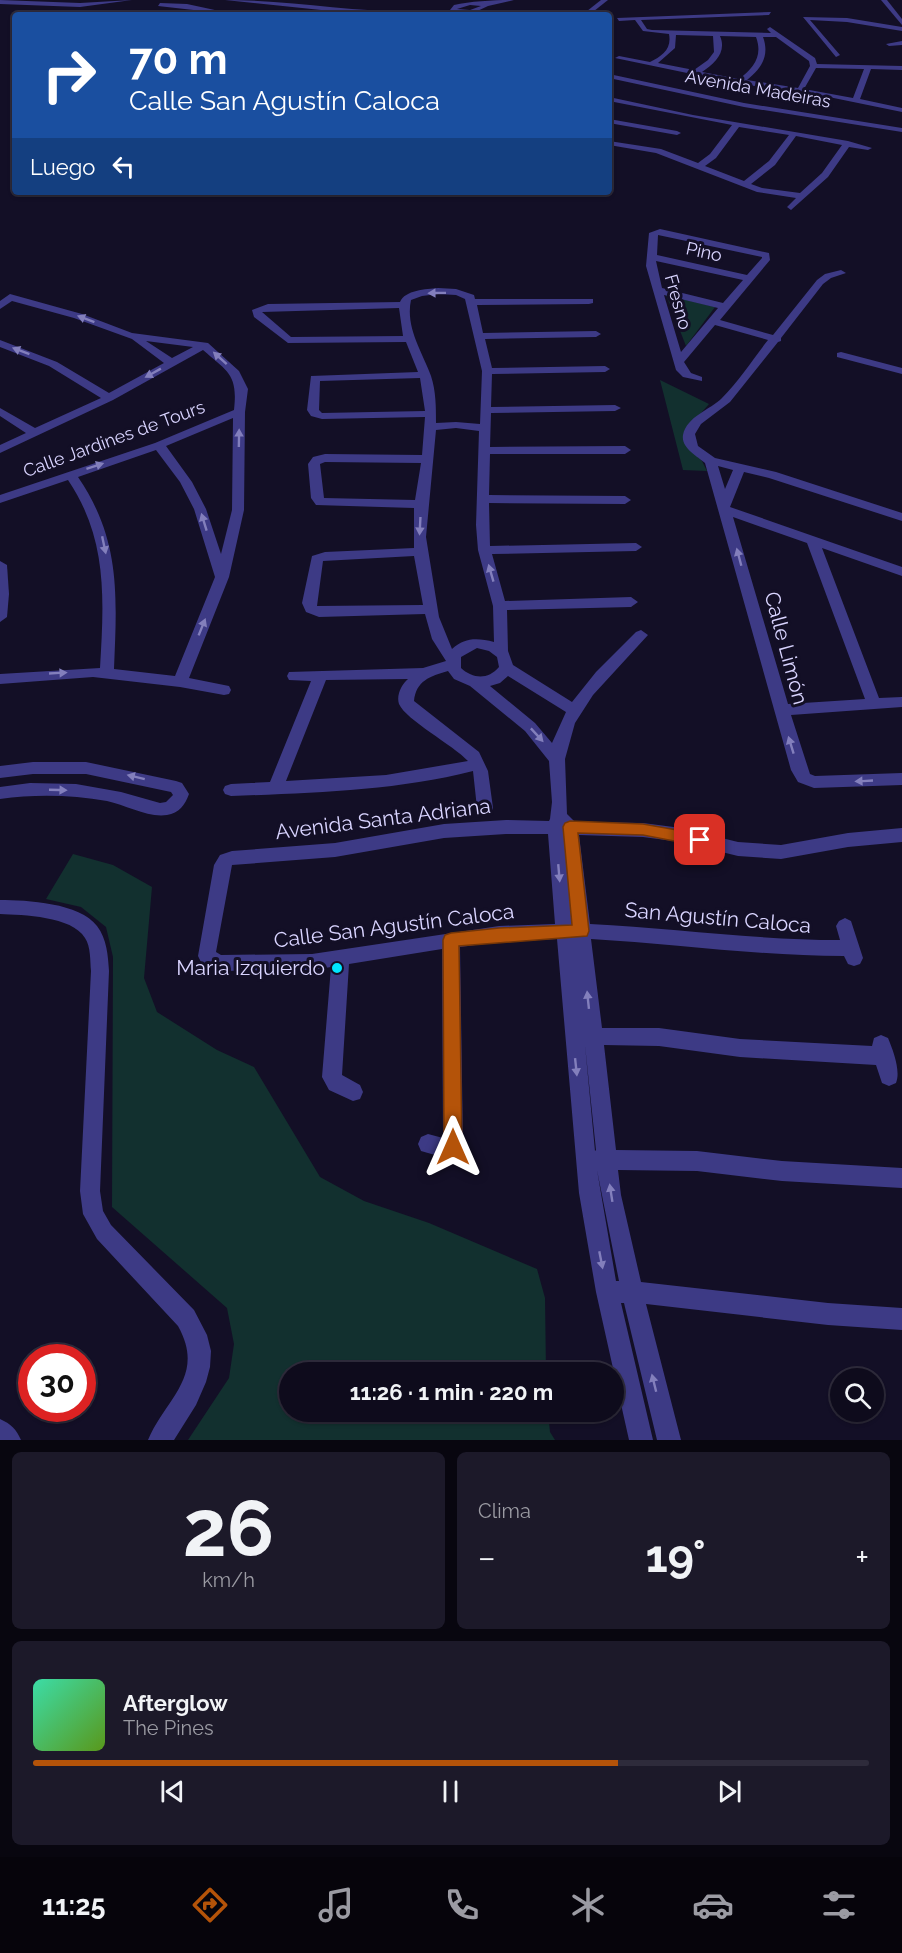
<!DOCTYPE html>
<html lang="es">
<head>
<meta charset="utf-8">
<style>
  :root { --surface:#0e0b1c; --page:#1c1929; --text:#f1f3f6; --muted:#9b9ba3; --line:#2e2b3b; --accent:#b45309 }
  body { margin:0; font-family:Raleway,sans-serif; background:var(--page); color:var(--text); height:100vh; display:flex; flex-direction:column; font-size:22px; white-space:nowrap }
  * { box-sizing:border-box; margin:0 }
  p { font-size:20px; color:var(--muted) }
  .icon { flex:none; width:33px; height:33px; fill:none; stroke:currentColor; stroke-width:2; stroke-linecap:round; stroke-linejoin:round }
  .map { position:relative; height:1440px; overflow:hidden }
  .sheet { display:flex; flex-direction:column; gap:12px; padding:12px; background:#08060f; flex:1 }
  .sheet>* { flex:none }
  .hud { position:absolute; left:12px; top:12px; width:600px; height:183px; border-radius:6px; box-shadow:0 2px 4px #0004,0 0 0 2px var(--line); background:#1a4fa0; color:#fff; overflow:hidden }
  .controls { position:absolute; left:830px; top:1368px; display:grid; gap:12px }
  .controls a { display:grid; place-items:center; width:54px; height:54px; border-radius:50%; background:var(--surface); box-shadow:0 2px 4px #0004,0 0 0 2px var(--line); font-size:30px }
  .speed { position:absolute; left:18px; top:1344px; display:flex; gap:12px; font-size:30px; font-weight:700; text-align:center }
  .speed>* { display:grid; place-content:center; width:78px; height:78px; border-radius:50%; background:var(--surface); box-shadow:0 2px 4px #0004,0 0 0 2px var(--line); line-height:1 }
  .speed .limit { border:9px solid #d22; background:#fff; color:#111 }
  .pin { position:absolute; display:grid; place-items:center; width:51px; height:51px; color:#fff; margin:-26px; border-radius:12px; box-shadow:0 3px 9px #0006 }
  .me { position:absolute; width:66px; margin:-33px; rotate:0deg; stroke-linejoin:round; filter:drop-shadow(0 0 4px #0008) }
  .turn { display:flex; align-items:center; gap:21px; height:126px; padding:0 18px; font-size:27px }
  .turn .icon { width:78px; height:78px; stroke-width:2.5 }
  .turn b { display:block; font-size:42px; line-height:51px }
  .then { display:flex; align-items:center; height:57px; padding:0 18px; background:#0003; gap:12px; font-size:22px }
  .big { font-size:45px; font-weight:700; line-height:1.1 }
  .sheet .widget { flex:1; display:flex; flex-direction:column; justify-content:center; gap:9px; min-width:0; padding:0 21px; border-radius:9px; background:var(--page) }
  .sheet .dial { align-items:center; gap:0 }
  .dial b { font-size:78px; line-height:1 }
  .song { display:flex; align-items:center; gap:18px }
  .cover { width:72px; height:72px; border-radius:9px; background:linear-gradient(135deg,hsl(160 70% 55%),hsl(90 70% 35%)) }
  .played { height:6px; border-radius:3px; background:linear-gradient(90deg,var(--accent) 70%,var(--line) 70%) }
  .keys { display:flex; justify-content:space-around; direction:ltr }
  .heat { display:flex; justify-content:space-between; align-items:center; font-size:33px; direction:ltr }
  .sheet .tiles { flex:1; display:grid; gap:12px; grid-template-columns:1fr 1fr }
  .widget:last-child { grid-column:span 2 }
  .trip { position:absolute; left:279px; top:1362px; width:345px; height:60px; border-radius:30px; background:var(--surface); box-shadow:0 2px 4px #0004,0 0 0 2px var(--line); font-weight:700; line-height:60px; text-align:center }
  .dock { display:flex; height:96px; justify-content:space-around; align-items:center; background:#06040b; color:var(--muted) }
  .dock .icon { width:42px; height:42px }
  .dock .current { color:var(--accent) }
  .dock b { font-size:27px; color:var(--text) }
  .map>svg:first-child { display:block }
</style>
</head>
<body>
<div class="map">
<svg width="902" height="1440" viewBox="0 0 902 1440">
  <rect width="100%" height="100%" fill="#130f26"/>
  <g fill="#12302f">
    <path d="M 666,295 L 715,307 L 686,346 Z"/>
    <path d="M 660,380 L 709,404 L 687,429 L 688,447 L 702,461 L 707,471 L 683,470 Z"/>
    <path d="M 73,854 L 113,865 L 152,887 L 144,978 L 157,1012 L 217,1050 L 254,1067 L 320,1177 L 364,1201 L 429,1223 L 537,1269 L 545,1298 L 546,1372 L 290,1372 L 290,1412 L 548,1412 L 550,1432 L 555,1440 L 188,1440 L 229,1378 L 234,1344 L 227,1308 L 112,1207 L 113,957 L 106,927 L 81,907 L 46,899 Z"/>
  </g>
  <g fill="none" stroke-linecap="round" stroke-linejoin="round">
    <g fill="#3d3a85" fill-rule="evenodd">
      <path d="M 0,0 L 80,3 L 132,0 L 80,7 L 0,4 Z"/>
      <path d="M 225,0 C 300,0 374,17 450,10 L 454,5 C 471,1 496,0 514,0 L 488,6 L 471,14 L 457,12 L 434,15 L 369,15 ZM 470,5 L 481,6 L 470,10 L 457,9 Z"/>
      <path d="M 601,0 L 608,0 L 589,15 L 582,15 Z"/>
      <path d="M 881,0 L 887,0 L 902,19 L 902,25 Z"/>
      <path d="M 160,3 L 187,4 L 238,15 L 158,6 Z"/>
      <path d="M 771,12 L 769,15 L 641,20 L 647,29 L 652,30 L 771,33 L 767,29 L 770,27 L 815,58 L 817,64 L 902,66 L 902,70 L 871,69 L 860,99 L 902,108 L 902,112 L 819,95 L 740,84 L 615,58 L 619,56 L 650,62 C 662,56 672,49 669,34 L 643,31 L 635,20 L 619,21 L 617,18 ZM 676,35 L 713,36 L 714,52 L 708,60 L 694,70 L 658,63 L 675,48 ZM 720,36 L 756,37 C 763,56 754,68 739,79 L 702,72 C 715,63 727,52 720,36 ZM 763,37 L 776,37 L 809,61 L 810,66 L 798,88 L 747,80 C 761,69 770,56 763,37 ZM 816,68 L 864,69 L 853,98 L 804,89 Z"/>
      <path d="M 803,17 L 847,18 L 902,27 L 902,31 L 847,22 L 810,20 L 840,55 L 836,57 Z"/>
      <path d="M 902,41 L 902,45 L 889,46 L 886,44 Z"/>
      <path d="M 609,74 L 744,103 L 902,128 L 902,132 L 744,107 L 609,78 Z"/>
      <path d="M 609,97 L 693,115 L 848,141 L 872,148 L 868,150 L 849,147 L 828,177 L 791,210 L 787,207 L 796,198 L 757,192 L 656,153 L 609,145 L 609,141 L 661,149 L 698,163 L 710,154 L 732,125 L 609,101 ZM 739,127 L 789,135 L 769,161 L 744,181 L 705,166 L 716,158 ZM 796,136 L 842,145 L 822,173 L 800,193 L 762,188 L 751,184 L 775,165 Z"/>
      <path d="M 609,119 L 677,131 L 681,133 L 677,135 L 609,123 Z"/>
      <path d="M 660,229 L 769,253 L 770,260 L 720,320 L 773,335 L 817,280 L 825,274 L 841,270 L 846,273 L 831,278 L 823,284 L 781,338 L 781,341 L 778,342 L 730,402 L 701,424 L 695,434 L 698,446 L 715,458 L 776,472 L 902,513 L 902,521 L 769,478 L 744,472 L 730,507 L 902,567 L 902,576 L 822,548 L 879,698 L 902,697 L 902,707 L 791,715 L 810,774 L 815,776 L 902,773 L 902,785 L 814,788 L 798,782 L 791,770 L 705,463 C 697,456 681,448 683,435 C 687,416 710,410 722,398 C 739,381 753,359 768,340 L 715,325 L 684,362 L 691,373 L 702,377 L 702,381 L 683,377 L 676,370 L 646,266 L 649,233 ZM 658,235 L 762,257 L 762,258 L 747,275 L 657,255 ZM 656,261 L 743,280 L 723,303 L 662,288 ZM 664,295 L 718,308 L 681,352 ZM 718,466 L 733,470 L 725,489 ZM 733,517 L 807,543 L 865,699 L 788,704 Z"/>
      <path d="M 438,288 L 456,289 L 474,295 L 475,299 L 593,299 L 593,303 L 589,304 L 477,305 L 483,333 L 596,331 L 601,334 L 596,337 L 485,339 L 492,368 L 605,366 L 610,369 L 605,372 L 492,374 L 491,407 L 615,405 L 621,408 L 615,411 L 491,413 L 490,447 L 625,446 L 631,450 L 625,454 L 490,454 L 489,495 L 625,496 L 631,500 L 625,504 L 489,503 L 490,546 L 636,543 L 642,547 L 636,551 L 492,554 L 505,601 L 631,597 L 638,602 L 631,607 L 507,610 L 508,651 L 513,665 L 572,702 L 596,672 L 636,632 L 641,630 L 648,635 L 593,695 L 575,723 L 565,759 L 567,814 L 575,822 L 643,823 L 681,828 L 738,842 L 781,845 L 848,833 L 902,828 L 902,842 L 848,847 L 781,859 L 738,856 L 681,842 L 643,837 L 579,835 L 590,924 C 673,928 756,940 840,940 L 836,926 L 839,921 L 845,918 L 851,921 L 863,958 L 860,964 L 854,966 L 848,964 L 844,956 C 760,956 676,944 591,939 L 602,1028 L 659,1028 L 740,1039 L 872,1046 L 874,1038 L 881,1035 L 888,1038 C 893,1050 901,1071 896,1083 L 889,1086 L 882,1083 L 876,1065 L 740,1057 L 659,1046 L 604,1045 L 616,1150 L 697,1151 L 782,1161 L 902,1168 L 902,1188 L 782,1181 L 697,1171 L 618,1170 L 621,1195 L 641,1282 L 828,1303 L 902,1308 L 902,1330 L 828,1325 L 646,1304 L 681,1440 L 657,1440 L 624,1303 L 621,1303 L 653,1440 L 629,1440 L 596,1292 L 579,1193 L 557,939 L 499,942 L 460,947 L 463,1147 L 460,1154 L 449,1159 L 421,1151 L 418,1144 L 421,1137 L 428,1134 L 443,1138 L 442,949 L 349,964 L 342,1075 L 360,1085 L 363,1092 L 360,1099 L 353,1101 L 329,1090 L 322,1077 L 331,967 L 312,970 L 218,971 L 201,962 L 198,956 L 214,865 L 220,855 L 232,851 L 335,843 L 444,824 L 506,820 L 549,821 L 550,819 L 552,802 L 549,761 L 525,731 L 470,686 L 454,679 L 448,671 C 430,676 416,681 414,701 L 479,752 L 488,771 L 493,808 L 491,813 L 485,814 L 479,813 L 477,808 L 473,771 C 394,791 312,793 231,796 L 225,794 L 223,790 L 225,786 L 231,784 L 270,782 L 311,681 L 289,680 L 287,676 L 289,672 L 423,668 L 446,661 L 432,639 L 425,614 L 319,617 L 306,612 L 302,603 L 312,556 L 325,552 L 414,548 L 414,508 L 316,505 L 311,498 L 308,464 L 313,457 L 325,454 L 422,455 L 425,417 L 322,419 L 311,416 L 307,410 L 311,376 L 418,372 L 406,342 L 288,343 L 254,317 L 252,310 L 268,304 L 400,302 C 405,290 426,289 438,288 ZM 438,294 L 456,295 L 465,299 L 482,371 L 480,424 L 456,422 L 436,423 C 436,407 436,391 431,376 C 423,353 405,328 411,300 L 422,296 ZM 399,308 L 403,336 L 291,337 L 262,312 ZM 420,378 L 425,411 L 322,413 L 319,410 L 320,381 ZM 456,428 L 479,431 L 476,525 L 478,550 L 493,606 L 494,642 C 478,638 465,637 452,649 L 439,617 L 426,537 L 436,430 ZM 325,462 L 421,463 L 415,500 L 324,498 L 320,464 ZM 414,556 L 423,605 L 317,606 L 323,561 ZM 477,648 L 489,651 L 497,657 L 499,667 C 488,680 473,679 461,668 L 461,657 ZM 508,676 L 566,712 L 552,743 L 535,723 L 490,686 L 500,683 ZM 408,679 C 402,684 396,695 399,704 C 406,720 453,745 468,761 L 386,775 L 286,781 L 326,680 ZM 506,834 L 548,834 L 555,924 L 499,926 L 312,954 L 221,955 L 216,952 L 232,865 L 335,857 L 444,838 ZM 585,1045 L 596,1150 L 595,1151 ZM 597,1170 L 619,1281 L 616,1281 Z"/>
      <path d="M 10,294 L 82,314 L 132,333 L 208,343 L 239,371 L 248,389 L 245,412 L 244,510 L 229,577 L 189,678 L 229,686 L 231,690 L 229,694 L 224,695 L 180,687 L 93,677 L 0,684 L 0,674 L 100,668 C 104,600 108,539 68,480 L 0,503 L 0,495 L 155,443 L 234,410 C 238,374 228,372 203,350 L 113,400 L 0,453 L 0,445 L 26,433 L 0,416 L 0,408 L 35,428 L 101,398 L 49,366 L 0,347 L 0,340 L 57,362 L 109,393 L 164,363 L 132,339 L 74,318 L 12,301 L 0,309 L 0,301 ZM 146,341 L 193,347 L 172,358 ZM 233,418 L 232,510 L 221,554 L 206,509 L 192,482 L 166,446 ZM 156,450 L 180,482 L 194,509 L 215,577 L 175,676 L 114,669 C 117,596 121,540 78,477 Z"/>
      <path d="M 841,352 L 902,368 L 902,374 L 837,357 L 837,353 Z"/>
      <path d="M 0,561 L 7,565 L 9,594 L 7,617 L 0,622 Z"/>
      <path d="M 33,762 L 86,762 L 176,781 L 182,783 L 189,794 C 185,805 179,813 167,815 C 148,818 126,805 107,801 C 72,795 36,794 0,799 L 0,787 L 30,783 L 76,784 L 121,792 L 160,803 L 166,802 L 173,795 L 171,792 L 86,774 L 33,774 L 0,778 L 0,766 Z"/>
      <path d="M 0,900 C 27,900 80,903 97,926 C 107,939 108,956 109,971 L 100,1191 L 103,1211 L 111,1225 L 194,1310 L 207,1335 L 211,1351 L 210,1367 L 206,1382 L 196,1405 L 174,1440 L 148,1440 C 166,1398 206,1376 178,1326 L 97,1239 L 83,1214 L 80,1191 L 91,971 C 90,961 91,947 85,938 C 72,916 23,915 0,914 Z"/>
      <path d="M 0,1419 C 11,1424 16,1429 21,1440 L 0,1440 Z"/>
    </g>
  </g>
  <defs><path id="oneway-solid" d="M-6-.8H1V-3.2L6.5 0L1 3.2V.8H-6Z" transform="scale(1.5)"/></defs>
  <g fill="#837fbc">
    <use href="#oneway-solid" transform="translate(437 293) rotate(179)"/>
    <use href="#oneway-solid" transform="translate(86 319) rotate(-159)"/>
    <use href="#oneway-solid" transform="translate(21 351) rotate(-159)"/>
    <use href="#oneway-solid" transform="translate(220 358) rotate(-138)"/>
    <use href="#oneway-solid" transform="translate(153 373) rotate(151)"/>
    <use href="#oneway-solid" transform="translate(239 438) rotate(-89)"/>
    <use href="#oneway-solid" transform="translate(95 466) rotate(-18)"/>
    <use href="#oneway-solid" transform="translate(204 522) rotate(-107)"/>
    <use href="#oneway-solid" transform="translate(420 526) rotate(93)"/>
    <use href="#oneway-solid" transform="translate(104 545) rotate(78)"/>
    <use href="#oneway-solid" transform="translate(739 557) rotate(-105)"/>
    <use href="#oneway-solid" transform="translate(491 573) rotate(-106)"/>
    <use href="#oneway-solid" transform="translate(202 627) rotate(-68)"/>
    <use href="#oneway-solid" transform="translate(58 673) rotate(-3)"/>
    <use href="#oneway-solid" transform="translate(537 735) rotate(47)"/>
    <use href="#oneway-solid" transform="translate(791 745) rotate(-107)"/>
    <use href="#oneway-solid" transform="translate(136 777) rotate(-166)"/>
    <use href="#oneway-solid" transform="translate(864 781) rotate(177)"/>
    <use href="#oneway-solid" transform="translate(58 790) rotate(2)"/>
    <use href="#oneway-solid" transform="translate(559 873) rotate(85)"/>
    <use href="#oneway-solid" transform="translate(588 1000) rotate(-96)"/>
    <use href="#oneway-solid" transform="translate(576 1067) rotate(84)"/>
    <use href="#oneway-solid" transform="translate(611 1193) rotate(-99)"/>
    <use href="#oneway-solid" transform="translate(601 1260) rotate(79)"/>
    <use href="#oneway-solid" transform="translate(654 1383) rotate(-104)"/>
  </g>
  <path fill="#b45309" stroke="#753606" stroke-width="1.5" d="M 570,821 L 643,824 L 700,834 L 705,835 L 707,840 L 705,844 L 700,846 L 643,835 L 578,833 L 589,931 L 587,936 L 459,946 L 462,1147 L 459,1154 L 453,1156 L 446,1154 L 444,1147 L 443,940 L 445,935 L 451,933 L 499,928 L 572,925 L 563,827 L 565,823 Z"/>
  <circle fill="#00e5ff" stroke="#130f26" stroke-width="2" cx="337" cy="968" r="6"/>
  <g text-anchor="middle" stroke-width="6" stroke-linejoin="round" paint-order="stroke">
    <g font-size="18" fill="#d9d4ff" stroke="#130f26">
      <text transform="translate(758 89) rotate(10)" y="6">Avenida Madeiras</text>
      <text transform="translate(704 252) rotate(12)" y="6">Pino</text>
      <text transform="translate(678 302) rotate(74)" y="6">Fresno</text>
      <text transform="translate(114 439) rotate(-20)" y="6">Calle Jardines de Tours</text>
    </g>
    <g font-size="21" fill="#d9d4ff" stroke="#130f26">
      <text transform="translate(786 648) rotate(75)" y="7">Calle Limón</text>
      <text transform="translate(383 819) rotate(-7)" y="7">Avenida Santa Adriana</text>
      <text transform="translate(718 918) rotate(5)" y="7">San Agustín Caloca</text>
      <text transform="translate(394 926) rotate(-7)" y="7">Calle San Agustín Caloca</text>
    </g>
    <g font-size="21" fill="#d9d4ff" stroke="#130f26" text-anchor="end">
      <text x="325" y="975">Maria Izquierdo</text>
    </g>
  </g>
</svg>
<div class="controls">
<a><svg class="icon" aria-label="search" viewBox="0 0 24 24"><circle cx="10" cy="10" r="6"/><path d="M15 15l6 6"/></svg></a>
</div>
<div class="speed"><div class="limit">30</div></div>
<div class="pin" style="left:700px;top:840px;background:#d93025"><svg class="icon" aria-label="arrive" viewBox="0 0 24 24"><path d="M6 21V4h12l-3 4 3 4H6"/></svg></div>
<svg class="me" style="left:453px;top:1147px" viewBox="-20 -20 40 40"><path d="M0-17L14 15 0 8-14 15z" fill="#b45309" stroke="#fff" stroke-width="4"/></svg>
<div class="trip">11:26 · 1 min · 220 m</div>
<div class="hud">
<div class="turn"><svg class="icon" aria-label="right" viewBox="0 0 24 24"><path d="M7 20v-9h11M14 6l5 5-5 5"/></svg><div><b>70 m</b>Calle San Agustín Caloca</div></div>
<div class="then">Luego<svg class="icon" aria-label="left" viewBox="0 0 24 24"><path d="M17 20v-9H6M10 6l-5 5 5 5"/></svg></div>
</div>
</div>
<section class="sheet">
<div class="tiles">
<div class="widget dial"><b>26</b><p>km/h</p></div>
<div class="widget"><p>Clima</p>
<div class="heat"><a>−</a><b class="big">19°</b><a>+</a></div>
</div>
<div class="widget">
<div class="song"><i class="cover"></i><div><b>Afterglow</b><p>The Pines</p></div></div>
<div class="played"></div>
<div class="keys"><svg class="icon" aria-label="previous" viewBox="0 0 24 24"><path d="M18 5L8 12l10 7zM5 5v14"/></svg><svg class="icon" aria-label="pause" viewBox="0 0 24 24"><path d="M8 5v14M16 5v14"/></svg><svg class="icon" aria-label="next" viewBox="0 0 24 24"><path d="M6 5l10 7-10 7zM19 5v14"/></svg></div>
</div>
</div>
</section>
<nav class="dock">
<b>11:25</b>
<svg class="icon current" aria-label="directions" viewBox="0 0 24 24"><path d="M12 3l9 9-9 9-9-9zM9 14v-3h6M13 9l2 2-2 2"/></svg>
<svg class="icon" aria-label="music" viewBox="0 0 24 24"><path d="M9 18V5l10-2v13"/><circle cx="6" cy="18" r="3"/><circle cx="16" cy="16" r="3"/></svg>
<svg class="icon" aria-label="phone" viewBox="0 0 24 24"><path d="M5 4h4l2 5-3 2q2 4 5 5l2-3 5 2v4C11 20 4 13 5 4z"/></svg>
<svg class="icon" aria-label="climate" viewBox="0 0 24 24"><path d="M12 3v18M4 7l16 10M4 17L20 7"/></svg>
<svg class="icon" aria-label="car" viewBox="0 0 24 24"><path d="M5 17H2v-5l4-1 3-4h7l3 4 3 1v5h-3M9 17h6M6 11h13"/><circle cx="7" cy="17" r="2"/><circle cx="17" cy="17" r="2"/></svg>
<svg class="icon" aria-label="filters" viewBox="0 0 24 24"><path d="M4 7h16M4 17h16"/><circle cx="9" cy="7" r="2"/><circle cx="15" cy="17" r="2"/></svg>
</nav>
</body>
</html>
